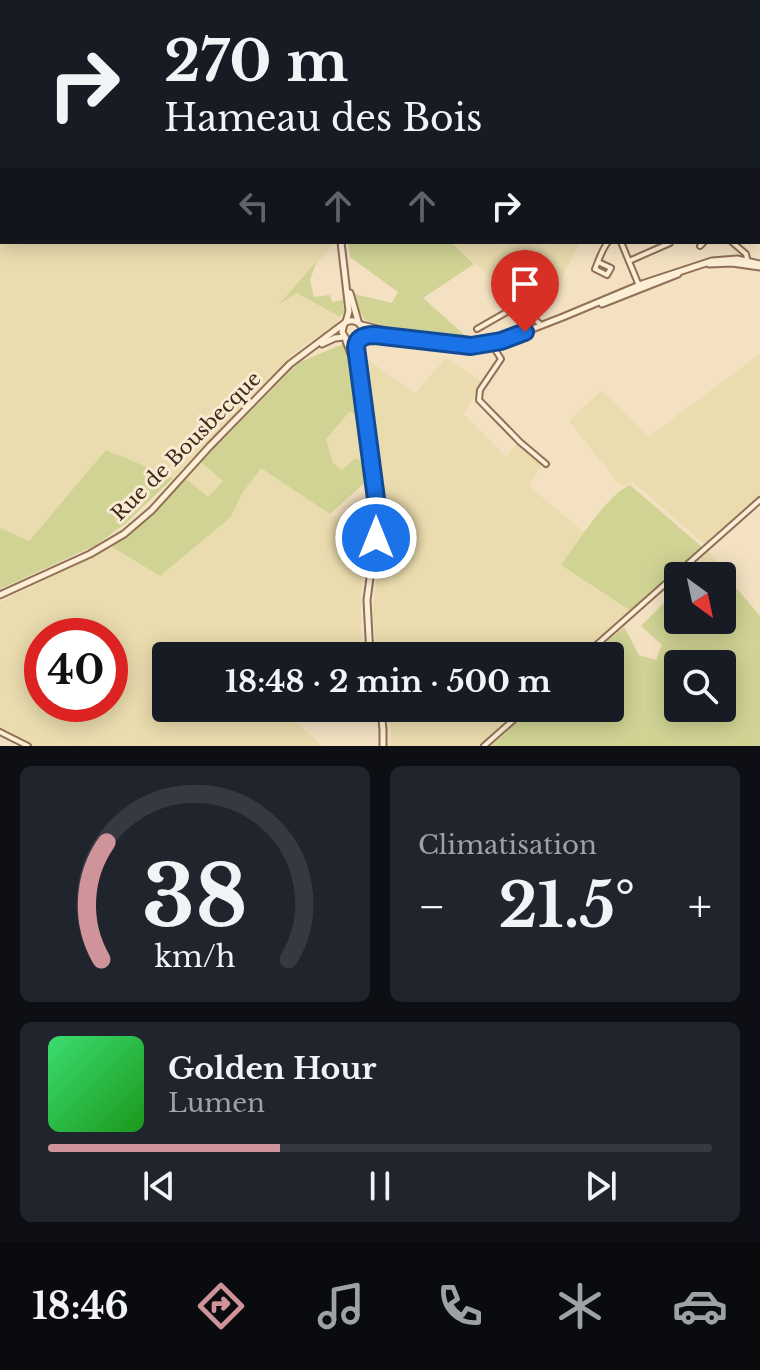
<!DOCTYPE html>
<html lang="fr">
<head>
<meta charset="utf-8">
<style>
  :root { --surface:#171b24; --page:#20242c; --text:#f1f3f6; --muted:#9ea1a6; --line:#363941; --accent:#cf949a }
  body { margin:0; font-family:"Libre Baskerville",serif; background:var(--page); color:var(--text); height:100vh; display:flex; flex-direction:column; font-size:30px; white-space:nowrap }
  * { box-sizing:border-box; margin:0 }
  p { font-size:26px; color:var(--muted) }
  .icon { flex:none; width:44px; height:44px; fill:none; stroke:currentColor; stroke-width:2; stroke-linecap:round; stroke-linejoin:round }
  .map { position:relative; height:746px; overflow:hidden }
  .details { display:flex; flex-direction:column; gap:20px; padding:20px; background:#0d0f14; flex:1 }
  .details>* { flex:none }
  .hud { position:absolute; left:0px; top:0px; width:760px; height:244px; box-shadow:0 4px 20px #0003; background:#171b24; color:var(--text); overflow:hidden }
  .needle { width:52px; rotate:147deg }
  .tools { position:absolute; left:664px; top:562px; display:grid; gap:16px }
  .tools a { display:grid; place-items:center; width:72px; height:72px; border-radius:8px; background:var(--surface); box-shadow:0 4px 20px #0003; font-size:40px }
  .speed { position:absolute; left:24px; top:618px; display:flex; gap:16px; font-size:40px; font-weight:700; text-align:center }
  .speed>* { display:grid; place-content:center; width:104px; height:104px; border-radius:50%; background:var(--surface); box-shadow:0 4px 20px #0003; line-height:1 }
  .speed .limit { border:12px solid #d22; background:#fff; color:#111 }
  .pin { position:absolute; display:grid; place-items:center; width:68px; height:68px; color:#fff; margin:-82px -34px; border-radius:50% 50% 50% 0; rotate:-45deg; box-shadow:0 0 8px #0007 }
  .pin .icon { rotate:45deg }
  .me { position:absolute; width:88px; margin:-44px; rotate:0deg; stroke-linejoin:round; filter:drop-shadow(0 0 6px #0008) }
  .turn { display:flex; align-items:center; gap:28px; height:168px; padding:0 32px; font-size:36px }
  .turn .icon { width:104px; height:104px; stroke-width:2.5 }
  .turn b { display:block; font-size:56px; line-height:68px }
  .lanes { display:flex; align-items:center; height:76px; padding:0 32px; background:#0003; justify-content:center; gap:40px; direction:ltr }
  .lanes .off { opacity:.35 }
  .big { font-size:60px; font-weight:700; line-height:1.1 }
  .details .card { flex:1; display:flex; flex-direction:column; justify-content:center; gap:12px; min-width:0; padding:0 28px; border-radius:12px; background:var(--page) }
  .details .dial { align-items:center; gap:0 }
  .dial svg { height:208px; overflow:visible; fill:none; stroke:var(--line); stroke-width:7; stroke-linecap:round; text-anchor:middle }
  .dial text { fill:var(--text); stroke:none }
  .song { display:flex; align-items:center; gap:24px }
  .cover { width:96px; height:96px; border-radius:12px; background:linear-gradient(135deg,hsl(140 70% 55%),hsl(120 70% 35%)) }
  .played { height:8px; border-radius:4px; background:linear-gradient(90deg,var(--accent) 35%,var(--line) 35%) }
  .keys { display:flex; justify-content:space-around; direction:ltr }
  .heat { display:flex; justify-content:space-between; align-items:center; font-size:44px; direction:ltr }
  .details .tiles { flex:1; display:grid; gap:20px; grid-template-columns:1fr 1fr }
  .card:last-child { grid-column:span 2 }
  .trip { position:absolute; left:152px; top:642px; width:472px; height:80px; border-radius:8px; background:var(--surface); box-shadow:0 4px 20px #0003; font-weight:700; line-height:80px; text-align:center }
  .dock { display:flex; height:128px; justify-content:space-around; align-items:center; background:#090b0e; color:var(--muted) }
  .dock .icon { width:56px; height:56px }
  .dock .on { color:var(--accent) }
  .dock b { font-size:36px; color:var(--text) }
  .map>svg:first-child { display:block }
</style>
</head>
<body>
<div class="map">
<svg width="760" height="746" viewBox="0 0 760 746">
  <rect width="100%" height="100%" fill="#f3e1c2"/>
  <g fill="#eadcae" fill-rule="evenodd">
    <path d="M 0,173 L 2,174 L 2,242 L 336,242 L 281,301 L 297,293 L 340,317 L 336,324 L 292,354 L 173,478 L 106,451 L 28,541 L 0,528 Z"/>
    <path d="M 451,242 L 580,242 L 558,286 L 539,319 Z"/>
    <path d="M 760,354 L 760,495 L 704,544 L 633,482 L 623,485 L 619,484 L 569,421 L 602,390 L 648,437 Z"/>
    <path d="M 361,355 L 415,393 L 446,358 L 483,383 L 463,414 L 506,457 L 518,442 L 542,464 L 529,486 L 584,532 L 561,565 L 631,611 L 580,656 L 377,656 L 373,613 L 376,583 L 385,535 L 382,533 L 376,455 Z"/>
    <path d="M 350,410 L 362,420 L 366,464 L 355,458 L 342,471 L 333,462 L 326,439 Z"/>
    <path d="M 201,462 L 223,481 L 208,497 L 185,479 Z"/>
    <path d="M 261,467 L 345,524 L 372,501 L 372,522 L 363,567 L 361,602 L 361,641 L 341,656 L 166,656 L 166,708 L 281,708 L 322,746 L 36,746 L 0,728 L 0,602 L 112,547 L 160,576 L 231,517 L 241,495 ZM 42,636 L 110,636 L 110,704 L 42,704 Z"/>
    <path d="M 708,550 L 728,578 L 722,583 L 722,576 L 678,576 L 678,600 L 666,586 Z"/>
    <path d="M 389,708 L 521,708 L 479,746 L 390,746 L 391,732 Z"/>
  </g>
  <g fill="#d0d394" fill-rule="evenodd">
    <path d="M 666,0 L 760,0 L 760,136 L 758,134 L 758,2 L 665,2 Z"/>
    <path d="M 348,242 L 451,242 L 474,264 L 423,298 L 468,338 L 465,340 L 385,326 L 365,320 L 357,306 L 354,294 L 392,303 L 398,292 L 350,257 Z"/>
    <path d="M 317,261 L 310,280 L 314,297 L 330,295 L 332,302 L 343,300 L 344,312 L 340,317 L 297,293 L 279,304 Z"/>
    <path d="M 343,344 L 355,379 L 362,420 L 350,411 L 326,439 L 333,463 L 342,470 L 355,458 L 366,464 L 369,479 L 330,514 L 261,468 L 241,495 L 231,517 L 160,576 L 112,547 L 139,526 L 185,478 L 208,497 L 223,481 L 201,462 L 298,363 Z"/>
    <path d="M 106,450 L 173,478 L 126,523 L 96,545 L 0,589 L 0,528 L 29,541 Z"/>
    <path d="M 630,485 L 702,547 L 702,549 L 631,611 L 561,565 C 577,543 607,495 630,485 Z"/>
    <path d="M 728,578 L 760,616 L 760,746 L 491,746 L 532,708 L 538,711 L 540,708 L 610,708 L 610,656 L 590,656 L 624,627 L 639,655 L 656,660 L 662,645 L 641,626 L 673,594 L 678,600 L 678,620 L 695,620 L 705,631 L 727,628 L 726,610 L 722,608 L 722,583 ZM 678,664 L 722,664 L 722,708 L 678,708 Z"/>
  </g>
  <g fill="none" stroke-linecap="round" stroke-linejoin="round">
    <g stroke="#907056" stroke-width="8">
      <g id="minor">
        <path d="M 2,0 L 12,2"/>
        <path d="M 663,2 L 663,0"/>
        <path d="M 621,242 L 640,288"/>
        <path d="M 732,242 L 746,254 L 748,263"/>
        <path d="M 700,246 L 704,242"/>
        <path d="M 629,261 L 670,243"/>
        <path d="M 598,262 L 611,268 L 607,275 L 595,269 C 599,260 602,249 608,242"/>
        <path d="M 477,329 L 519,305 L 541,325"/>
        <path d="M 491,343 L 501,359 L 480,390 L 479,400 L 520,442 L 546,464"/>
        <path d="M 584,656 L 760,500"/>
        <path d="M 0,732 L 28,746"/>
        <path d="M 484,746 L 527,708"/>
      </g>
    </g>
    <g stroke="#907056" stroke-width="9">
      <g id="tertiary">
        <path d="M 355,2 L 356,0"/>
        <path d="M 341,242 L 349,311 L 346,322"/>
        <path d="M 709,264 L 732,263 L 760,267"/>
        <path d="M 350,293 L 358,321"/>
        <path d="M 602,304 L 678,274"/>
        <path d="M 362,325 L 402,335"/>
        <path d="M 361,338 L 375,335 L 458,345 L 487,344 L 504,340 L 563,317 L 642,284 L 712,261 L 737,259 L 760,264"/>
        <path d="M 358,340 L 356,347 L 378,518 L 367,600 L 370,656"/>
        <path d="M 346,341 L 357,369"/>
        <path d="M 322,344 L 335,338 L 344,337"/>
        <path d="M 0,595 L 90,554 L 124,534 L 152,510 L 210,446 L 290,364 L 346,322 C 362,316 369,335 354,341 L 346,339 L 342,332 L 344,324"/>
        <path d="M 381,708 L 383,730 L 383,746"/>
      </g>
    </g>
    <use href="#minor" stroke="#fdeed6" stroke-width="4"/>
    <use href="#tertiary" stroke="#fdeed6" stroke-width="5"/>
  </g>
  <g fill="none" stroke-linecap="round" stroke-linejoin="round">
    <g stroke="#114b97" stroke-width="20">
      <path id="route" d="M 376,538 L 378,514 L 356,347 C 357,337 366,335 375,335 L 471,346 L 501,341 L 525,332"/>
    </g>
    <use href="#route" stroke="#1a73e8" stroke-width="14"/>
  </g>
  <g text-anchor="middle" stroke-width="6" stroke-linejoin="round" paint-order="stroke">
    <g font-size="20" fill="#3e2a1c" stroke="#f9ebd2">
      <text transform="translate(186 446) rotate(-45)" y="7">Rue de Bousbecque</text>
    </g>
  </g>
</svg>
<div class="tools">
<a><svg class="needle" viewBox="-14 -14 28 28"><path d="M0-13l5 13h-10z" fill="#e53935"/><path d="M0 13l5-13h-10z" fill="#9ea1a6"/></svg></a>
<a><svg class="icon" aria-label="search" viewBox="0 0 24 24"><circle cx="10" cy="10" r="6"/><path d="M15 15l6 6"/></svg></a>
</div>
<div class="speed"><div class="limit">40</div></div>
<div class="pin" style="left:525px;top:332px;background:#d93025"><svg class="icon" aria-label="arrive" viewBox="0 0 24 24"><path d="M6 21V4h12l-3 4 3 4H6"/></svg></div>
<svg class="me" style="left:376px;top:538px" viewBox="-20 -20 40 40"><circle r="17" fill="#1a73e8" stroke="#fff" stroke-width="3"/><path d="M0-11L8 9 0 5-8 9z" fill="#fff"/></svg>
<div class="trip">18:48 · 2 min · 500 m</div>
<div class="hud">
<div class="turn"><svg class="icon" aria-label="right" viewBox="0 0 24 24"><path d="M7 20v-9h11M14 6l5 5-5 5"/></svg><div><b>270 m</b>Hameau des Bois</div></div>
<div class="lanes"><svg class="icon off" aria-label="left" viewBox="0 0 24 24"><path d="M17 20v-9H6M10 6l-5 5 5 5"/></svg><svg class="icon off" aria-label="ahead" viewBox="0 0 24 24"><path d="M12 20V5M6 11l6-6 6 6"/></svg><svg class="icon off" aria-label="ahead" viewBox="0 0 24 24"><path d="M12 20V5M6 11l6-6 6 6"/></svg><svg class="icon" aria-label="right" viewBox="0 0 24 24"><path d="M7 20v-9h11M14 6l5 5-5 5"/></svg></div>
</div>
</div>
<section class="details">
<div class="tiles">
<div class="card dial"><svg viewBox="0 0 100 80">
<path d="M14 69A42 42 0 1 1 86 69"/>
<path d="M14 69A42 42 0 0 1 16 24" stroke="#cf949a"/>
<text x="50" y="56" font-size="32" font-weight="700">38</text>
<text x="50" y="72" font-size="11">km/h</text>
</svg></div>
<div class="card"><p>Climatisation</p>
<div class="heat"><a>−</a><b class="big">21.5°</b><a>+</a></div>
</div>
<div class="card">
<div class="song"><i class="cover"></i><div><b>Golden Hour</b><p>Lumen</p></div></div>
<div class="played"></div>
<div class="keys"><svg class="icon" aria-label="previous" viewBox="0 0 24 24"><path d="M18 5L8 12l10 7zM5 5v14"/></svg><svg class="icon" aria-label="pause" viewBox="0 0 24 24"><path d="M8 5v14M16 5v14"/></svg><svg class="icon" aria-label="next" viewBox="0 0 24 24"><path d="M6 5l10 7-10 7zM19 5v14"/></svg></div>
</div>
</div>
</section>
<nav class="dock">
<b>18:46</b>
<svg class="icon on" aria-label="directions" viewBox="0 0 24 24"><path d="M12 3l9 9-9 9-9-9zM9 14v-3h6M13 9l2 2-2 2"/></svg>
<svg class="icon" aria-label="music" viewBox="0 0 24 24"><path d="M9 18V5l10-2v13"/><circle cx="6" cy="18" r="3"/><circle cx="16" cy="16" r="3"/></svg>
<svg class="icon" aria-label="phone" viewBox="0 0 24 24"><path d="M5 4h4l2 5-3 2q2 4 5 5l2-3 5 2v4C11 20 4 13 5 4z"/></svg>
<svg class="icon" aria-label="climate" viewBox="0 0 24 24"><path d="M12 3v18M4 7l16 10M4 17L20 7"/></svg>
<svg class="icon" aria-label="car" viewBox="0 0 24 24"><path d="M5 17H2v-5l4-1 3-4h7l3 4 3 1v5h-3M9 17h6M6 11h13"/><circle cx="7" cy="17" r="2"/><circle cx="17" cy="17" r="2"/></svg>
</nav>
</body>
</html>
